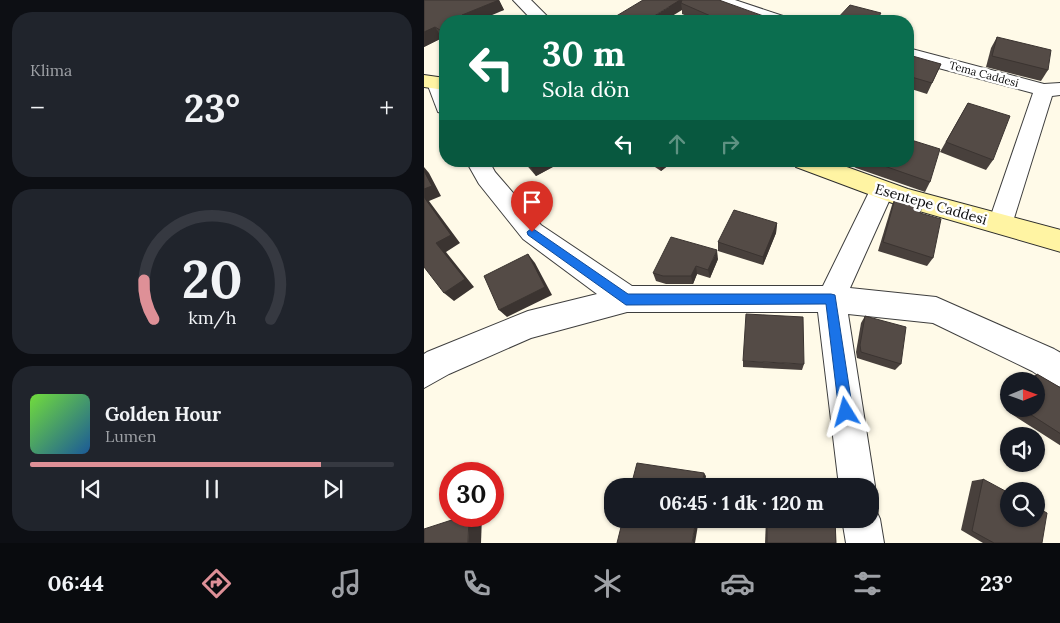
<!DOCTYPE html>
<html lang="tr">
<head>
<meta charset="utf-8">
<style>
  :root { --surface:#171b24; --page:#20242c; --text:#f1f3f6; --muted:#9ea1a6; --line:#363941; --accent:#de9097 }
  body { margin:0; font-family:Lora,serif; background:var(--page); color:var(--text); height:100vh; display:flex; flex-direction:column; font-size:19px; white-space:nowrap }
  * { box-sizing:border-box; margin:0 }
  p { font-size:16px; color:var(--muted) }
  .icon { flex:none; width:28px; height:28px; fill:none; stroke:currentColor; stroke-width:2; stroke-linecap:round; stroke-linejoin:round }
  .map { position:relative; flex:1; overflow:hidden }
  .sheet { display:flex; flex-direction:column; gap:12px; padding:12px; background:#0d0f14; width:424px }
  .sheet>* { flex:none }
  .hud { position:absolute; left:15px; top:15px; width:475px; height:152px; border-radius:20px; box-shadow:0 1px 4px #0004; background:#0b6e4f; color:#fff; overflow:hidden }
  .needle { width:32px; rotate:89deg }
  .controls { position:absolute; left:576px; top:372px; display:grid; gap:10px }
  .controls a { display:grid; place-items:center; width:45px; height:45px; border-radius:50%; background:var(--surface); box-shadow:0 1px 4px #0004; font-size:25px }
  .speed { position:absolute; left:15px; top:462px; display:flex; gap:10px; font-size:25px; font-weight:700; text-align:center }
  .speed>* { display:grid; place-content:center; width:65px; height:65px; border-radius:50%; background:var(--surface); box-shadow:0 1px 4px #0004; line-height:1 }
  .speed .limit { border:8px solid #d22; background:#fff; color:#111 }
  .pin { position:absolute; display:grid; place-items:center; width:42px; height:42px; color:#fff; margin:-51px -21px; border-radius:50% 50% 50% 0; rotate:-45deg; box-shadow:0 0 5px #0007 }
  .pin .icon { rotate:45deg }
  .me { position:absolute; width:55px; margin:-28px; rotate:352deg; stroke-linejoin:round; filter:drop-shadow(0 0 4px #0008) }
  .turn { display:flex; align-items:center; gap:18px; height:105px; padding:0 20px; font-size:22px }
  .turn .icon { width:65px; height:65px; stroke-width:2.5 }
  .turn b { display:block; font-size:35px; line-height:42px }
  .lanes { display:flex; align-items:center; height:48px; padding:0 20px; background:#0003; justify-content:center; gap:25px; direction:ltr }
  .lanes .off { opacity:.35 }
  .big { font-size:38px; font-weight:700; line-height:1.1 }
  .sheet .card { flex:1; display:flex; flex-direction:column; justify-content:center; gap:8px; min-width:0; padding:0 18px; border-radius:20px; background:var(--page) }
  .sheet .dial { align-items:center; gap:0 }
  .dial svg { height:130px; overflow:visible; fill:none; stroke:var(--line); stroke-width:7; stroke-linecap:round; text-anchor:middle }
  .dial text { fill:var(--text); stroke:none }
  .song { display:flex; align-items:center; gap:15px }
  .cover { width:60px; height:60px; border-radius:8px; background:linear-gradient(135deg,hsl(100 70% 55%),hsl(210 70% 35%)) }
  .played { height:5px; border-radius:2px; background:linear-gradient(90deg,var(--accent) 80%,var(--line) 80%) }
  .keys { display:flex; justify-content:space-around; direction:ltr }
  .heat { display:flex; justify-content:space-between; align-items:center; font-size:28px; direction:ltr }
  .trip { position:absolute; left:180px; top:478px; width:275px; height:50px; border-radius:20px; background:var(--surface); box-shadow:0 1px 4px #0004; font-weight:700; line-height:50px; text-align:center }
  .tab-bar { display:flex; height:80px; justify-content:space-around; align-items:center; background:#090b0e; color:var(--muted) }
  .tab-bar .icon { width:35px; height:35px }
  .tab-bar .current { color:var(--accent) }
  .tab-bar b { font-size:22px; color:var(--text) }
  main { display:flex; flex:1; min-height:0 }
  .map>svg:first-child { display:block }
</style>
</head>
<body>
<main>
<section class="sheet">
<div class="card"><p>Klima</p>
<div class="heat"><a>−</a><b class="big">23°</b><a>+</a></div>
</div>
<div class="card dial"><svg viewBox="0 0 100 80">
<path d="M14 69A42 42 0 1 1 86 69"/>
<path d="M14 69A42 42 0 0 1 8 45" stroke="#de9097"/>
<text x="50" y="56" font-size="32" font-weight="700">20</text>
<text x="50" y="72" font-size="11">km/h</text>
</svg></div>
<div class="card">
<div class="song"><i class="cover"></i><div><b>Golden Hour</b><p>Lumen</p></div></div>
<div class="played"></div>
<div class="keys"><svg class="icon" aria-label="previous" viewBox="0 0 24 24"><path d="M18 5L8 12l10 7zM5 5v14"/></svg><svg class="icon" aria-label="pause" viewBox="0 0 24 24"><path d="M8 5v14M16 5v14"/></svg><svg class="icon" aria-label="next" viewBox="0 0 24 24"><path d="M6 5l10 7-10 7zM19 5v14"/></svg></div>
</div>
</section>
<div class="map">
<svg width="637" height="543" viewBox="0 0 637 543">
  <rect width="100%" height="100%" fill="#fffae8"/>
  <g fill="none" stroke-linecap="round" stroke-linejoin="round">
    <g stroke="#3e3e3e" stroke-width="2">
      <g id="street">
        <path d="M 89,0 L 107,0 L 128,21 L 109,21 Z"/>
        <path d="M 287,0 L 311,0 L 362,17 L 365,21 L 340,21 L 289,4 Z"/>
        <path d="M 484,48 L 620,84 L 637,83 L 637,95 L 628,96 L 586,231 L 577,234 L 568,231 L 564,224 L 609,93 L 484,60 Z"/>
        <path d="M 13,77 L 21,80 L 21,114 L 14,112 L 3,83 L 6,79 Z"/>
        <path d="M 42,161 L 65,161 L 71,172 L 117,225 L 208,286 L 399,286 L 449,184 L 458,181 L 467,184 L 470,190 L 426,288 L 512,297 L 630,349 L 637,353 L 637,387 L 626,383 L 608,371 L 509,323 L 424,314 L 451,486 L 446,498 L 446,486 L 415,486 L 394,312 L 203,312 L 107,338 L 25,374 L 0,388 L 0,354 L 3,352 L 104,311 L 173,294 L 99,239 L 55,184 Z"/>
        <path d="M 446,504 L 450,506 L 456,519 L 460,543 L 422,543 L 418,519 L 446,519 Z"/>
      </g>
    </g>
    <g stroke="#2d2d2d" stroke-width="2">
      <g id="secondary">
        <path d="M 0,75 L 21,78 L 21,90 L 0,87 Z"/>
        <path d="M 369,161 L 406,161 L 484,189 L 637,230 L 637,252 L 471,204 L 372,167 Z"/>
      </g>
    </g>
    <use href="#street" fill="#fff" fill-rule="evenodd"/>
    <use href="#secondary" fill="#fff4a3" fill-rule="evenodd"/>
  </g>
  <g fill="#48403c">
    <path d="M 0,0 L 75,0 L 80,10 L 21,21 L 21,40 L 18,38 L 0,47 Z"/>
    <path d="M 219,0 L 295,0 L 345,21 L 275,21 L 258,14 L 258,10 Z"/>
    <path d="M 573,37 L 624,70 L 617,81 L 562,67 L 567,48 Z"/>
    <path d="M 484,57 L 517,64 L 503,94 L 484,88 Z"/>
    <path d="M 544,103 L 569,160 L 562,170 L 516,152 Z"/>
    <path d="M 99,161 L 140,161 L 112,176 Z"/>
    <path d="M 222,161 L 250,161 L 237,171 Z"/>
    <path d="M 420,161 L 484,161 L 506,182 L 501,192 L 432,168 Z"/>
    <path d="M 472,195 L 496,213 L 509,258 L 503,266 L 454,251 L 468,205 Z"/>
    <path d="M 353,223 L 352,233 L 339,265 L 294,251 L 294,242 Z"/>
    <path d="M 294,259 L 286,278 L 273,274 L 269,284 L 242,284 L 232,281 L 229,273 Z"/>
    <path d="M 441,316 L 477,364 L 471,370 L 433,358 L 432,352 L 437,323 Z"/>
    <path d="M 319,361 L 380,364 L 378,370 L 319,367 Z"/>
    <path d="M 613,374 L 637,388 L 637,446 L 586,413 L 588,409 L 612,409 L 612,381 L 601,381 L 602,380 Z"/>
    <path d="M 559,479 L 618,543 L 559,543 L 537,530 L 548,481 Z"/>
    <path d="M 342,519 L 411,519 L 412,543 L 341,543 Z"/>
  </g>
  <g fill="#3b3431">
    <path d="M 75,0 L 80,10 L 54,21 L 42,21 L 38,15 Z"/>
    <path d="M 256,0 L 260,0 L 257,3 L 258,10 L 240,21 L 222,21 Z"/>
    <path d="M 457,13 L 454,21 L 451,21 Z"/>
    <path d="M 11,27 L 18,38 L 0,47 L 0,32 Z"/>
    <path d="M 115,161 L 140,161 L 112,176 L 106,166 Z"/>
    <path d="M 235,161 L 250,161 L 237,171 Z"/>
    <path d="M 0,167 L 5,173 L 17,196 L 5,201 L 36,243 L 22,252 L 50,287 L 30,301 L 20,293 L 12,243 L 0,197 Z"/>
    <path d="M 353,223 L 352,233 L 339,265 L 339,257 Z"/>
    <path d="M 293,250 L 294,259 L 286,278 L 284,270 Z"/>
    <path d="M 104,254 L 111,263 L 128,295 L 83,317 L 75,310 Z"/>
    <path d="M 272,266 L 273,274 L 269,284 L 267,276 Z"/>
    <path d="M 280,473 L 282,476 L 281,486 L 278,486 Z"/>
    <path d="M 45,516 L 58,516 L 57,543 L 44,543 Z"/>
    <path d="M 272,519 L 275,519 L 271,543 L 268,543 Z"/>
  </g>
  <g fill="#544b46" stroke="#3b3431">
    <path d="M 0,0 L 75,0 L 38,15 L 50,21 L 21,21 L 21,33 L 11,27 L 0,32 Z"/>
    <path d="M 219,0 L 256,0 L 222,21 L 184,21 Z"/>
    <path d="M 258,0 L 295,0 L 345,18 L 341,21 L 298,21 L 257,3 Z"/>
    <path d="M 426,5 L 457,13 L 451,21 L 411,21 Z"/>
    <path d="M 573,37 L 627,50 L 624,70 L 568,56 Z"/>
    <path d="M 485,55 L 517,64 L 508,83 L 484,76 L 484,57 Z"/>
    <path d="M 544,103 L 586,116 L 569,160 L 522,142 Z"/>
    <path d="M 484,139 L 516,149 L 506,182 L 446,161 L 484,161 Z"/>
    <path d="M 102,161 L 115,161 L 106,166 Z"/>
    <path d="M 0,171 L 8,186 L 0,189 Z"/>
    <path d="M 472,195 L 499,203 L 496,213 L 517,219 L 509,258 L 459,242 Z"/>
    <path d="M 0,197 L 27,235 L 12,243 L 41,279 L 20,293 L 0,267 Z"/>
    <path d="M 310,210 L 353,223 L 339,257 L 294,242 Z"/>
    <path d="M 247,237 L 293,250 L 284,270 L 272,266 L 267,276 L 239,276 L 229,273 Z"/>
    <path d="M 104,254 L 121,287 L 75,310 L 60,276 Z"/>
    <path d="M 322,314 L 379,317 L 380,364 L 319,361 Z"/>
    <path d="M 441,316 L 482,327 L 477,364 L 437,352 L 436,345 Z"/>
    <path d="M 613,374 L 637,388 L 637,434 L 598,409 L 612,409 L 612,381 L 610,381 Z"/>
    <path d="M 213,463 L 280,473 L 278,486 L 207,486 Z"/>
    <path d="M 559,479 L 585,493 L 585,519 L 612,519 L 612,507 L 623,513 L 618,543 L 570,543 L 548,531 Z"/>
    <path d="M 40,516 L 45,516 L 44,543 L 0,543 L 0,529 Z"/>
    <path d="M 199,519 L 272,519 L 268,543 L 193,543 Z"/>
    <path d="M 343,519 L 411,519 L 412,543 L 343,543 Z"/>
  </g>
  <path fill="#1a73e8" stroke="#114b97" d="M 108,228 L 204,294 L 407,294 L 411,295 L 429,412 L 427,417 L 422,419 L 417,417 L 415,412 L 402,304 L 202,305 L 104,235 L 103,232 Z"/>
  <g text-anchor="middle" stroke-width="5" stroke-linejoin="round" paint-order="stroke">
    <g font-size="11" fill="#0b0b0b" stroke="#fff">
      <text transform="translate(560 74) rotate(15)" y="4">Tema Caddesi</text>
    </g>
    <g font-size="14" fill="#0b0b0b" stroke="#fff">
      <text transform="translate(507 204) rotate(16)" y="5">Esentepe Caddesi</text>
    </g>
  </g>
</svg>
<div class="controls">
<a><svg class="needle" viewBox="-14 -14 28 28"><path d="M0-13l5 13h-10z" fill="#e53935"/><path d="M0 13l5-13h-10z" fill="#9ea1a6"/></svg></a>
<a><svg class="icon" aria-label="sound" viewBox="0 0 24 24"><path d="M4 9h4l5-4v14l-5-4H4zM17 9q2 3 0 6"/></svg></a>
<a><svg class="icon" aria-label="search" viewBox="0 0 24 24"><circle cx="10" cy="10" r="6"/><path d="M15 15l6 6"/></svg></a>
</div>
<div class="speed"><div class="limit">30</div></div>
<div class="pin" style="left:108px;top:232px;background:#d93025"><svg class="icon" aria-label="arrive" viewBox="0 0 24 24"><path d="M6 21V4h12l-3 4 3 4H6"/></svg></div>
<svg class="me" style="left:422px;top:412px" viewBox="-20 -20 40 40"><path d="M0-17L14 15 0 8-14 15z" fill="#1a73e8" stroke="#fff" stroke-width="4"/></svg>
<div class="trip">06:45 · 1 dk · 120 m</div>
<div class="hud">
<div class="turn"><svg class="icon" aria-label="left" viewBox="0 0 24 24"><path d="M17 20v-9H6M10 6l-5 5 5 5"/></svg><div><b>30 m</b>Sola dön</div></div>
<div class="lanes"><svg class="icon" aria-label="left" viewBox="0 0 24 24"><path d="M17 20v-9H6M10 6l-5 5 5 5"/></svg><svg class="icon off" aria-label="ahead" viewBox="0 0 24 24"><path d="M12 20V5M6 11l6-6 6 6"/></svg><svg class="icon off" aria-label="right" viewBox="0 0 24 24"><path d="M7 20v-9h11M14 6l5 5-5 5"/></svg></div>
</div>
</div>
</main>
<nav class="tab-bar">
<b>06:44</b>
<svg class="icon current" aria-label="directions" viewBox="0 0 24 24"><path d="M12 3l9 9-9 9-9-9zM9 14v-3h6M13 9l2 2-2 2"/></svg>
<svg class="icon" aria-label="music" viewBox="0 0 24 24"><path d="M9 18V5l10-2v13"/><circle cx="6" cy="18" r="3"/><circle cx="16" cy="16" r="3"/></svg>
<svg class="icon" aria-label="phone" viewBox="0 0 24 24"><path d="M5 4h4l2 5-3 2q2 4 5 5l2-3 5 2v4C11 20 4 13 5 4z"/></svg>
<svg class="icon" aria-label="climate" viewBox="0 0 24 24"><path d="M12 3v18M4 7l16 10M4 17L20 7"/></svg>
<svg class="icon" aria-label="car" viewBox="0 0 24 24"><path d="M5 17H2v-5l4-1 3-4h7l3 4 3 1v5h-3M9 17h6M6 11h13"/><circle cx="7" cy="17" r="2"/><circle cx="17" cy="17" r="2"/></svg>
<svg class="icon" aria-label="filters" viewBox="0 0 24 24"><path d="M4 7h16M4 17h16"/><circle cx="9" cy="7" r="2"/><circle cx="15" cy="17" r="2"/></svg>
<b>23°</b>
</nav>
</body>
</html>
